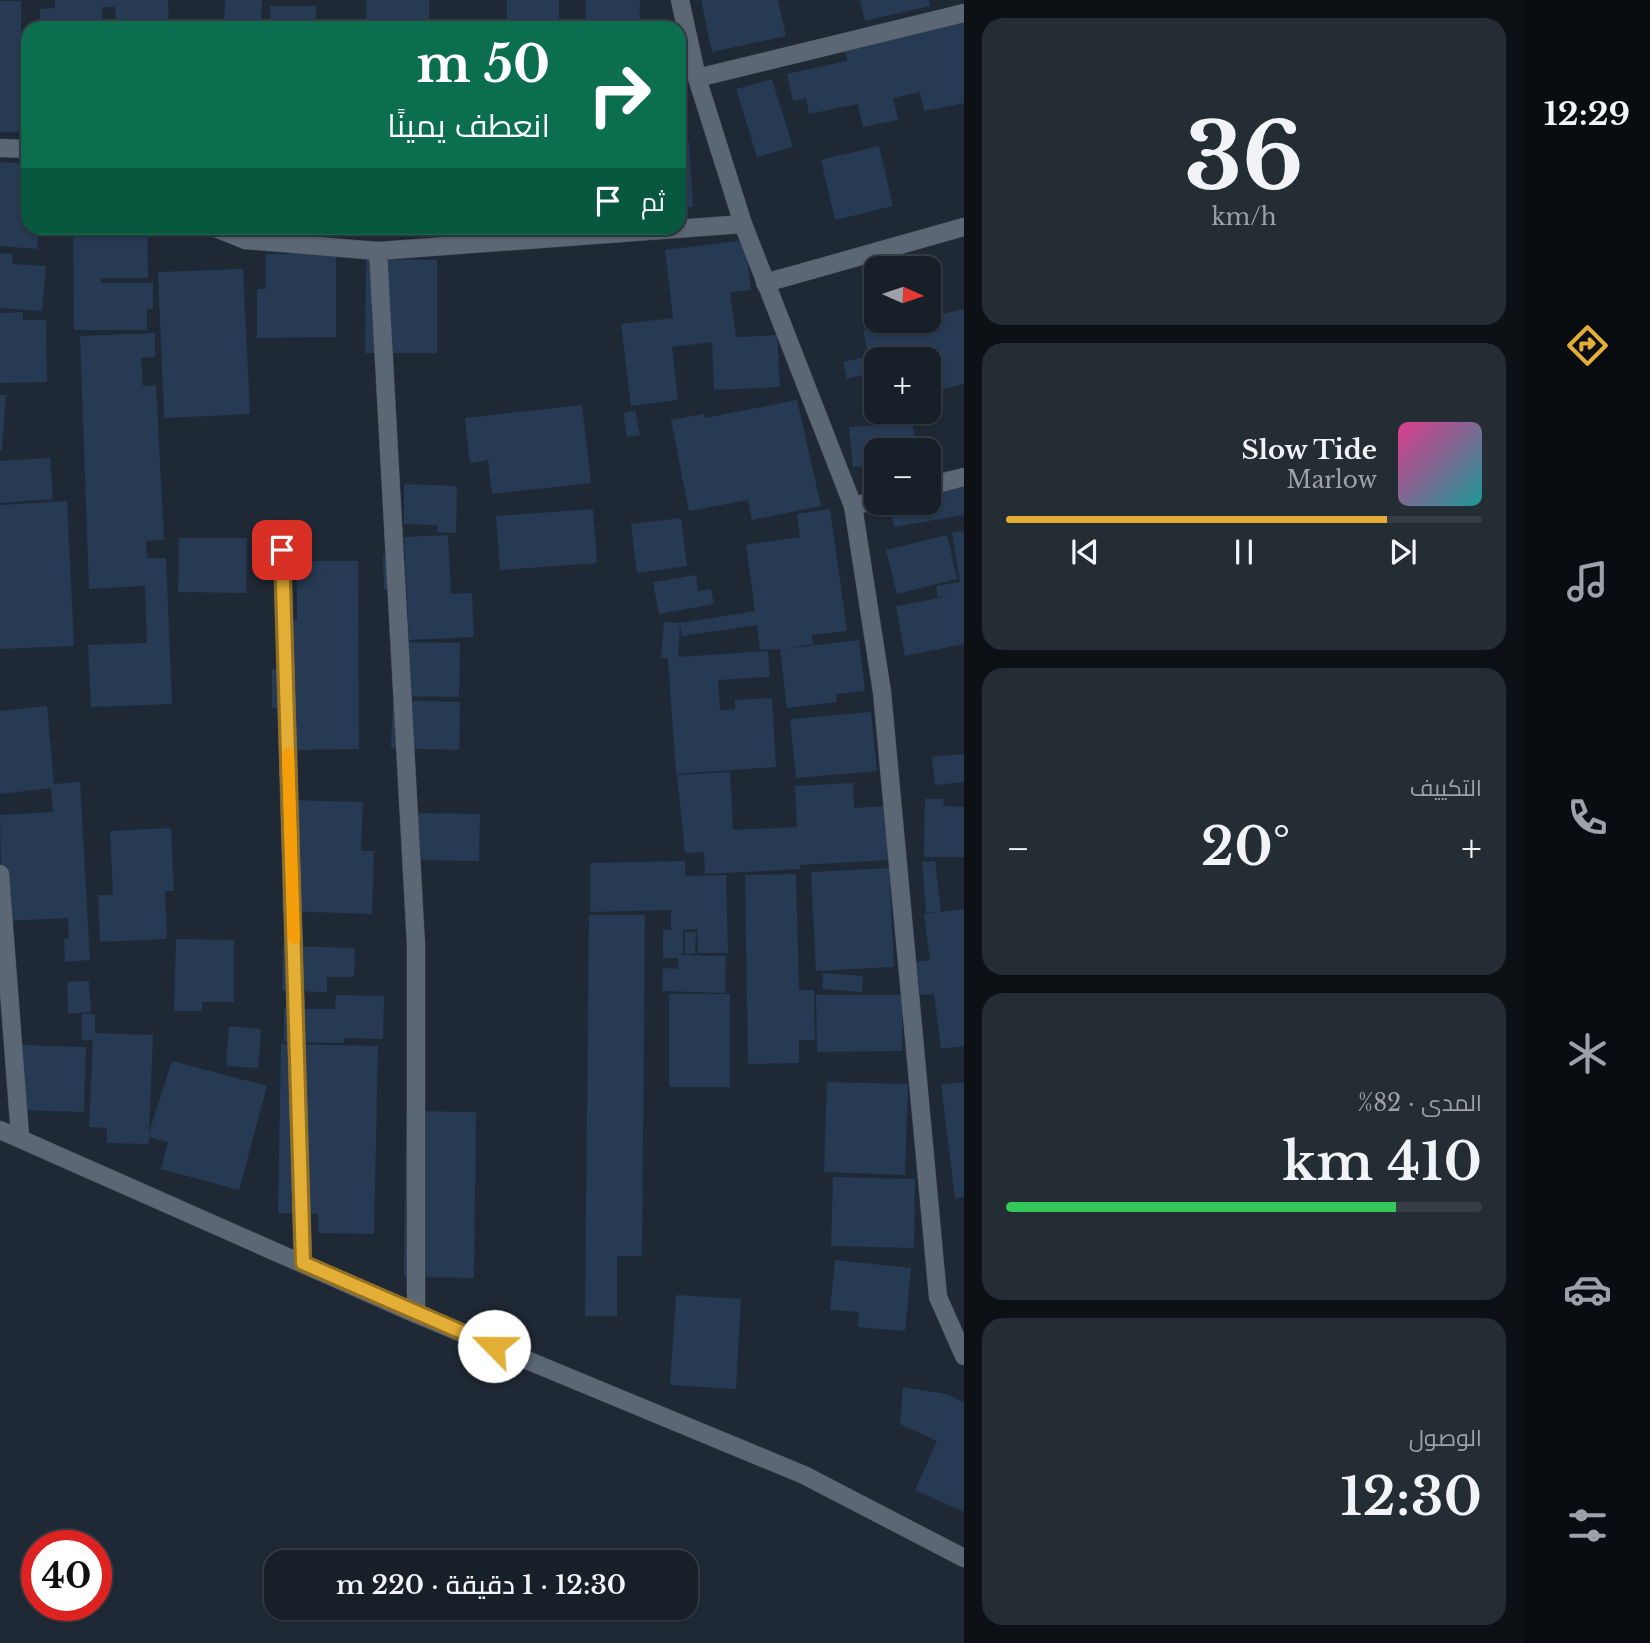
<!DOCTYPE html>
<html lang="ar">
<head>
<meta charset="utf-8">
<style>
  :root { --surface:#171f28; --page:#242c34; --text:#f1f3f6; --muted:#9ea2a8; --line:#363d45; --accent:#e3ae35 }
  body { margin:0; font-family:"Libre Baskerville",Cairo,serif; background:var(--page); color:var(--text); direction:rtl; height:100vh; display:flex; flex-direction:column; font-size:26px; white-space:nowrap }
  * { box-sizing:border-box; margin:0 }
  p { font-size:23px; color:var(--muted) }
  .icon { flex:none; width:38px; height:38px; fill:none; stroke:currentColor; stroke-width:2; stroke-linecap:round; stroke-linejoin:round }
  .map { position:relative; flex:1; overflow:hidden; direction:ltr }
  .details { display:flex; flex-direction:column; gap:18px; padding:18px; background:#0d1116; width:560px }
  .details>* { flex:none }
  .banner { position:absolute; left:21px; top:21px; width:665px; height:214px; border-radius:21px; box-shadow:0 2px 5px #0004,0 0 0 2px var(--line); direction:rtl; background:#0b6e4f; color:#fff; overflow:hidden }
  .needle { width:46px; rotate:93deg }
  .buttons { position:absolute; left:864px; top:256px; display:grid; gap:14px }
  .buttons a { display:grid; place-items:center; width:77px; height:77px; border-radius:14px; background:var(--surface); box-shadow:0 2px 5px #0004,0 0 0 2px var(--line); font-size:35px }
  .speed { position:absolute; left:21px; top:1530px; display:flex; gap:14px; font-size:35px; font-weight:700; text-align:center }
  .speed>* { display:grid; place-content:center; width:91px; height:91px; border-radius:50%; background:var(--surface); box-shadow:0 2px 5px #0004,0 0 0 2px var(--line); line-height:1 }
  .speed .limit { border:10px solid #d22; background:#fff; color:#111 }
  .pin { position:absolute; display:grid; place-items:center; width:60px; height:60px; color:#fff; margin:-30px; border-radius:14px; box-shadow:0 4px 10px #0006 }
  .me { position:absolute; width:77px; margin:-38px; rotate:293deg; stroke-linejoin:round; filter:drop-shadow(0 0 5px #0008) }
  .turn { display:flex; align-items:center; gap:24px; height:147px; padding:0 21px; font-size:32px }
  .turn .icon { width:91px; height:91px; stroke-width:2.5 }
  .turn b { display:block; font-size:49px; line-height:60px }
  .then { display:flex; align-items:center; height:66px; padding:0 21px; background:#0003; gap:14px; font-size:26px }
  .big { font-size:52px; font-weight:600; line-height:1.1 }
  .details .widget { flex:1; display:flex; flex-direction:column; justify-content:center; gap:10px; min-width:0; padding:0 24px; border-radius:21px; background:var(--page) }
  .details .dial { align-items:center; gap:0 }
  .dial b { font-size:91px; line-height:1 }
  .song { display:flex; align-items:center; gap:21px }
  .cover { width:84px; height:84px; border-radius:10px; background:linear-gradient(135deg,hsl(330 70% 55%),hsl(180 70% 35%)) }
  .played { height:7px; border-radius:4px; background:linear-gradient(90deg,var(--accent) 80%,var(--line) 80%) }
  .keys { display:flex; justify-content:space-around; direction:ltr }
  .heat { display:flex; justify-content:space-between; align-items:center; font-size:38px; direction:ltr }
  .charge { height:10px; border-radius:5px; background:linear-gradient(90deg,#34c759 82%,var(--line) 0) }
  .trip { position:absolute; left:264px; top:1550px; width:434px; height:70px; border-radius:21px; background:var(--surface); box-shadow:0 2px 5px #0004,0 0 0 2px var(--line); font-weight:600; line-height:70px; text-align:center; direction:rtl }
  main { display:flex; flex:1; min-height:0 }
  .dock { display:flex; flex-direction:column; width:126px; justify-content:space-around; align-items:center; background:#090c10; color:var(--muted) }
  .dock .icon { width:49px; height:49px }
  .dock .current { color:var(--accent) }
  .dock b { font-size:32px; color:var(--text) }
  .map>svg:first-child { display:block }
</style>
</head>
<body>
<main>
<nav class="dock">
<b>12:29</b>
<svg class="icon current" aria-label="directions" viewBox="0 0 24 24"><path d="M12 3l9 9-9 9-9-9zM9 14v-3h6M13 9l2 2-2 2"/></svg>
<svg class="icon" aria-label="music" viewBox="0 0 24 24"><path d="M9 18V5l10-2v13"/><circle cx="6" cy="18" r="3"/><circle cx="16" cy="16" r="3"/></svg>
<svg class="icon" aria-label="phone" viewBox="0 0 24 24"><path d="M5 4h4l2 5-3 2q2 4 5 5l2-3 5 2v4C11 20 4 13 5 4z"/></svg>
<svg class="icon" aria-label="climate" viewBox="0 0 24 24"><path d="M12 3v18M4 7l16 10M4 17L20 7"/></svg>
<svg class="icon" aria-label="car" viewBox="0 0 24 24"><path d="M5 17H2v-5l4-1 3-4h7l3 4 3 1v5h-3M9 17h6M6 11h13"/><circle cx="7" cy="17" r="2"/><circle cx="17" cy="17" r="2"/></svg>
<svg class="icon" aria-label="filters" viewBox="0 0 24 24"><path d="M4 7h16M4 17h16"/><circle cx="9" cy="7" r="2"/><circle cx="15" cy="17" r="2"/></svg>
</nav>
<section class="details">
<div class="widget dial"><b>36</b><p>km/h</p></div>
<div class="widget">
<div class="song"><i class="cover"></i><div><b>Slow Tide</b><p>Marlow</p></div></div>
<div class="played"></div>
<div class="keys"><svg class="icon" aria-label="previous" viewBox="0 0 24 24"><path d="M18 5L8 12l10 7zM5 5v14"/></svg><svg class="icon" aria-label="pause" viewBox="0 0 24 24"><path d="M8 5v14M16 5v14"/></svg><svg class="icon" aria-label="next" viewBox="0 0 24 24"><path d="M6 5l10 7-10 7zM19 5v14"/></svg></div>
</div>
<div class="widget"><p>التكييف</p>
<div class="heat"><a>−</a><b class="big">20°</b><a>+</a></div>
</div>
<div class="widget"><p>المدى · 82%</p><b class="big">410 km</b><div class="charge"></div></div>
<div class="widget"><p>الوصول</p><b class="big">12:30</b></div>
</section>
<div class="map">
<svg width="964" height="1643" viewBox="0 0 964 1643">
  <rect width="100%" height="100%" fill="#1f2935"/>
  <g fill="#263a54">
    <path d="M 55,0 L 168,0 L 169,28 L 116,28 L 115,7 L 102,7 L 102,28 L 40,28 L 40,9 L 55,8 Z"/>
    <path d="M 225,0 L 262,0 L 261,28 L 224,28 Z"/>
    <rect x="366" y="0" width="63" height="28"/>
    <rect x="507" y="0" width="52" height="28"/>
    <path d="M 586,0 L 640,0 L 639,28 L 569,28 L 569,20 L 586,20 Z"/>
    <path d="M 701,0 L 778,0 L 786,36 L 712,52 Z"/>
    <path d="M 860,0 L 929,0 L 930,6 L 865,21 Z"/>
    <path d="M 0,1 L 21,1 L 21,77 L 28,77 L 28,132 L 0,132 Z"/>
    <rect x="270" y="6" width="46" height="22"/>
    <path d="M 964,21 L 964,103 L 924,111 L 920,92 L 893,98 L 898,120 L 863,127 L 858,104 L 809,114 L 806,98 L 793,101 L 787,74 L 847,61 L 844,44 Z"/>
    <path d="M 772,79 L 793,147 L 757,157 L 736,89 Z"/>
    <path d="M 689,141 L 693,207 L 679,208 L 679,142 Z"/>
    <path d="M 879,146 L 893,206 L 835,220 L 821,160 Z"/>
    <path d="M 0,162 L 28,164 L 28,228 L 39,228 L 37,249 L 0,246 Z"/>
    <path d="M 73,228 L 147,228 L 148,278 L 101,278 L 101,283 L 153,283 L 153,309 L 147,309 L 147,330 L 74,330 Z"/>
    <path d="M 745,240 L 751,290 L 730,292 L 736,337 L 777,335 L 780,387 L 714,390 L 712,342 L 672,347 L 678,400 L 631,406 L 621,324 L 673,318 L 665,250 Z"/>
    <path d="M 0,253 L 13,254 L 12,264 L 46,266 L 42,311 L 0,308 Z"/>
    <path d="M 266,254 L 336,254 L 336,337 L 257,338 L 257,289 L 266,289 Z"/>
    <path d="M 366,259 L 437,260 L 437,353 L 365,353 Z"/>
    <path d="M 243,269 L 250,414 L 164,418 L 158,272 Z"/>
    <path d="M 964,309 L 964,384 L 929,392 L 929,359 L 877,359 L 877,404 L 868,406 L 861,375 L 847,379 L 843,362 L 869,356 L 863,331 L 913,320 L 929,320 L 929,317 Z"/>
    <path d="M 23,312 L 23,320 L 46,320 L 47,382 L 0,383 L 0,313 Z"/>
    <path d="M 155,333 L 155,357 L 141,358 L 143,386 L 156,385 L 164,540 L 146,541 L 147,558 L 166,558 L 172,704 L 91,707 L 88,645 L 147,643 L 145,586 L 89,589 L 80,336 Z"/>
    <path d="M 0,395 L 6,395 L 2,450 L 0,450 Z"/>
    <path d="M 797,400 L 821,506 L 752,520 L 748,500 L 689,511 L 671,420 L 704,414 L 705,418 Z"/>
    <path d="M 582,405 L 591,483 L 492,494 L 488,460 L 470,463 L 465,418 Z"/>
    <path d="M 635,411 L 640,435 L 627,437 L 623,413 Z"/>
    <path d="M 913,423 L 915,450 L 877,450 L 877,465 L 853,467 L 849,427 Z"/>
    <path d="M 50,458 L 53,499 L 0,503 L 0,461 Z"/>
    <path d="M 951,470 L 953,485 L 964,483 L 964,515 L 894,527 L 890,502 L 929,502 L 929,474 Z"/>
    <path d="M 404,484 L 457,486 L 456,533 L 437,532 L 438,525 L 404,524 Z"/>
    <path d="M 67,501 L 74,646 L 0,649 L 0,505 Z"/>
    <path d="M 593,509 L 597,563 L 500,570 L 496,516 Z"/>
    <path d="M 830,509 L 847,631 L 812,635 L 813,644 L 785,649 L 859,640 L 865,691 L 836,694 L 837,702 L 787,708 L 780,649 L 760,650 L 757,625 L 682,636 L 680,624 L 678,657 L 768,651 L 770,677 L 718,680 L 720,710 L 735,709 L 735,700 L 772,698 L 776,767 L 676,774 L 668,658 L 661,658 L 664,622 L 680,623 L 755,611 L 746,545 L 800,537 L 797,514 Z"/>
    <path d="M 681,518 L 687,566 L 637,573 L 631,524 Z"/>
    <path d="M 964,531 L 964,644 L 905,656 L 896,606 L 950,596 L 938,597 L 936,586 L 960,582 L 952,533 Z"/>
    <path d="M 448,535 L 451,594 L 472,593 L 474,637 L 409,640 L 404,537 Z"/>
    <path d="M 947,535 L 957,579 L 897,594 L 886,550 Z"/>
    <path d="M 179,538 L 247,538 L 246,593 L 178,592 Z"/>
    <path d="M 383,555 L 398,555 L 399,590 L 384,590 Z"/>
    <path d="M 297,561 L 358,561 L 359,749 L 298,750 L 298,786 L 286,708 L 272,708 L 272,669 L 291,669 L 292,620 L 297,620 Z"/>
    <path d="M 696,575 L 698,591 L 711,589 L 714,604 L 659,614 L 653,582 Z"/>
    <path d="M 398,642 L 460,643 L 459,697 L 397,696 Z"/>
    <path d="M 393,700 L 460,702 L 459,750 L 391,748 Z"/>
    <path d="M 47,706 L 54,784 L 80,782 L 90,960 L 65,962 L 64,939 L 69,939 L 68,918 L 2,921 L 0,815 L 53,812 L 51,788 L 0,794 L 0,711 Z"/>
    <path d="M 871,712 L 877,771 L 796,778 L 790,719 Z"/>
    <path d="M 964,754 L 964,782 L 935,785 L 932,757 Z"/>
    <path d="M 730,772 L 733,830 L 797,827 L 795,786 L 853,783 L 854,808 L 886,806 L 888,860 L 800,865 L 800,869 L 705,874 L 704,852 L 685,853 L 677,775 Z"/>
    <path d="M 925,799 L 944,799 L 943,806 L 964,807 L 964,857 L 924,857 Z"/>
    <path d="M 284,800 L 363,802 L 361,851 L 374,851 L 372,914 L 282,911 Z"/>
    <path d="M 414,813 L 480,814 L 479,861 L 413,860 Z"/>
    <path d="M 171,828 L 174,891 L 165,891 L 167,939 L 100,942 L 98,895 L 113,895 L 110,831 Z"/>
    <path d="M 685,861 L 685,876 L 726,875 L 728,953 L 698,953 L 697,929 L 683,930 L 683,954 L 680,955 L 726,956 L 725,993 L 662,991 L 663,968 L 678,969 L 678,958 L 663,958 L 663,930 L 671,930 L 671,910 L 590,912 L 590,863 Z"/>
    <path d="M 935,861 L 941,912 L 964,909 L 964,1046 L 941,1049 L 934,994 L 920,995 L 916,962 L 930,960 L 924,914 L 937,912 L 926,913 L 922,862 Z"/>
    <path d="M 889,868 L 894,967 L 816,971 L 811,872 Z"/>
    <path d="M 796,874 L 799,990 L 814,990 L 815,1040 L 799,1040 L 799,1063 L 748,1064 L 745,875 Z"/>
    <path d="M 589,915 L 645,915 L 642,1256 L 617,1256 L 617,1316 L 585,1316 Z"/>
    <path d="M 685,932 L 696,932 L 695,954 L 685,954 Z"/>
    <path d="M 176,939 L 234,940 L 234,1002 L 202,1002 L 202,1011 L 174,1011 Z"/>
    <path d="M 283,946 L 355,948 L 354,977 L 327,977 L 327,992 L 282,991 Z"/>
    <path d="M 823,973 L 863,976 L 862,992 L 822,989 Z"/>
    <path d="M 89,981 L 91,1012 L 68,1014 L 67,982 Z"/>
    <rect x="669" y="994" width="61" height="93"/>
    <path d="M 336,995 L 384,996 L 383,1039 L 344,1038 L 344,1043 L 284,1042 L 284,1009 L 335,1009 Z"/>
    <path d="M 816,995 L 902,995 L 902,1051 L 817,1052 Z"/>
    <path d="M 82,1014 L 95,1014 L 95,1033 L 153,1035 L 149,1133 L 172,1061 L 267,1086 L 239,1190 L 161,1169 L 168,1142 L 149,1137 L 149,1144 L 107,1143 L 107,1128 L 89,1127 L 93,1040 L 82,1040 Z"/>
    <path d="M 229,1026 L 261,1029 L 258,1068 L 226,1066 Z"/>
    <path d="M 281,1044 L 378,1046 L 374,1234 L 318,1233 L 318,1214 L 278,1213 Z"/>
    <path d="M 19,1045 L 86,1047 L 84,1112 L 17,1110 Z"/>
    <path d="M 827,1082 L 908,1084 L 905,1175 L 824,1172 Z"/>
    <path d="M 964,1082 L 964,1197 L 955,1198 L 941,1085 Z"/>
    <path d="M 406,1111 L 476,1112 L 474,1278 L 404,1277 Z"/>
    <path d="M 833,1177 L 915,1179 L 914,1248 L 831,1246 Z"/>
    <path d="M 835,1260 L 911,1268 L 905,1331 L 858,1327 L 859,1312 L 830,1310 Z"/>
    <path d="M 676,1295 L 741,1299 L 736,1389 L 670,1385 Z"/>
    <path d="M 903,1387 L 946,1394 L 964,1402 L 964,1512 L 915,1490 L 937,1441 L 900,1424 Z"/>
  </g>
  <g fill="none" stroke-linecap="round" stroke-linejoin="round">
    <g stroke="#3c444e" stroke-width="19">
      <g id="minor">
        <path d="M 697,78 L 964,13"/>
        <path d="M 0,148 L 28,149"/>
        <path d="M 215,228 L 245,240 L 378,251 L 743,224"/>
        <path d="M 378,251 L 416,945 L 416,1314"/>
        <path d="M 765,283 L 964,227"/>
        <path d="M 929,486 L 964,477"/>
        <path d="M 853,506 L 877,500"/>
        <path d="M 282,549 L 303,1263"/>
        <path d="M 0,874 L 20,1136"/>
      </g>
    </g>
    <g stroke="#3c444e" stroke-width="19">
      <g id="tertiary">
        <path d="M 680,0 L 697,78 L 743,224 L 853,506 L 882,692 L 938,1297 L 964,1356"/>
        <path d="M 0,1130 L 416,1314 L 804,1475 L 964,1558"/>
      </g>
    </g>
    <use href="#minor" stroke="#5c6775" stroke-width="18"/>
    <use href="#tertiary" stroke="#5c6775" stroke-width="18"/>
  </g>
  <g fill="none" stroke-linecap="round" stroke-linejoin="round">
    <g stroke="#947122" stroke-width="18">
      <path id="route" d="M 282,550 L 303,1263 L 494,1346"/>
    </g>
    <use href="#route" stroke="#e3ae35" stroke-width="12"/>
    <path stroke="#f59e0b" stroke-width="12" d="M 288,754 L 294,938"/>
  </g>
</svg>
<div class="buttons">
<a><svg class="needle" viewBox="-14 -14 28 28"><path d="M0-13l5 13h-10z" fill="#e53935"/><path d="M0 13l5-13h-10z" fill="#9ea2a8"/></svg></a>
<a>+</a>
<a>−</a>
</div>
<div class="speed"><div class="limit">40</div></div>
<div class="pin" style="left:282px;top:550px;background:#d93025"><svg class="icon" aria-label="arrive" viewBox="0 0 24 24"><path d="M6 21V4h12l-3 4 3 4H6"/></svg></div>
<svg class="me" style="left:494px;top:1346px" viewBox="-20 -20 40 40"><circle r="19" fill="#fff"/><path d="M0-13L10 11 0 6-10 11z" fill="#e3ae35"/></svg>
<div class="trip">12:30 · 1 دقيقة · 220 m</div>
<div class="banner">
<div class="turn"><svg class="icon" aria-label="right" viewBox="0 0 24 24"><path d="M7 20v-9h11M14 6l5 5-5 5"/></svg><div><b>50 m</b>انعطف يمينًا</div></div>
<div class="then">ثم<svg class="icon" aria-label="arrive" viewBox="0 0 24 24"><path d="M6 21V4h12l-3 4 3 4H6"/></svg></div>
</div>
</div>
</main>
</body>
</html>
